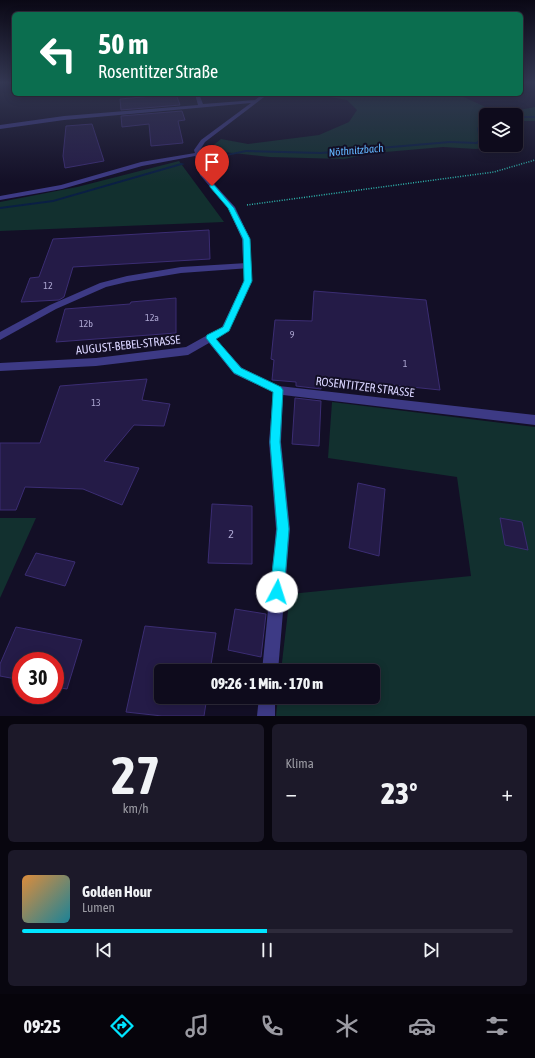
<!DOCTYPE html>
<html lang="de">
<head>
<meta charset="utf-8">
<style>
  :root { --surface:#0e0b1c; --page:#1c1929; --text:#f1f3f6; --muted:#9b9ba3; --line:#2e2b3b; --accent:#00e5ff }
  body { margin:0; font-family:"Asap Condensed",sans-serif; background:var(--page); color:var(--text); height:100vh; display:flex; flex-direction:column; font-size:15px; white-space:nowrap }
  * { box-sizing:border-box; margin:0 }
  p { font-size:13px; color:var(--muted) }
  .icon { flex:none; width:22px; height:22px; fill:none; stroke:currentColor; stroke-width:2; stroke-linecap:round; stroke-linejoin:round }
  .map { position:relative; height:716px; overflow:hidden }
  .drawer { display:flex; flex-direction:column; gap:8px; padding:8px; background:#08060f; flex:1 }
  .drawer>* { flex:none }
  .banner { position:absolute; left:12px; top:12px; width:511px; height:84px; border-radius:6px; box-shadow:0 2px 10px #0003,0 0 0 1px var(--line); background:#0b6e4f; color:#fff; overflow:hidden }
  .buttons { position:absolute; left:479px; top:108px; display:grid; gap:8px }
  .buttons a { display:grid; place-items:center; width:44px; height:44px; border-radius:6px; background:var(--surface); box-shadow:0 2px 10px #0003,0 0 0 1px var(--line); font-size:20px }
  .speed { position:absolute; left:12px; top:652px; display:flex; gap:8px; font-size:20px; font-weight:700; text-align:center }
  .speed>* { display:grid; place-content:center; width:52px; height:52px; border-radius:50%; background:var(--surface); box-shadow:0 2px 10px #0003,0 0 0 1px var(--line); line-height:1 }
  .speed .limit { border:6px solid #d22; background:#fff; color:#111 }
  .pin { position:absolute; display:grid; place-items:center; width:34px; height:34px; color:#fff; margin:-41px -17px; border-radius:50% 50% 50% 0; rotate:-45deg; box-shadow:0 0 4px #0007 }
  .pin .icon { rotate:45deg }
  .me { position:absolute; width:44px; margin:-22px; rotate:5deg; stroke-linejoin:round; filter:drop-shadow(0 0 3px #0008) }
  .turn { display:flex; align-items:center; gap:14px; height:84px; padding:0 20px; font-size:18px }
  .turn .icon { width:52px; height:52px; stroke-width:2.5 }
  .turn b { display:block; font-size:28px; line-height:34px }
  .big { font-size:30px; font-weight:800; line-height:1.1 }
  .drawer .widget { flex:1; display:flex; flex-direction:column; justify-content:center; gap:6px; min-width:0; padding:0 14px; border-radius:6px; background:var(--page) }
  .drawer .dial { align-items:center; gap:0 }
  .dial b { font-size:52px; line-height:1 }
  .song { display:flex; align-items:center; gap:12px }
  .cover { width:48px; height:48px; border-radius:6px; background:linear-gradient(135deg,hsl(30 70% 55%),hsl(190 70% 35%)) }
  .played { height:4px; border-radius:2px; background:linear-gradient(90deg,var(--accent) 50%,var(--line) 50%) }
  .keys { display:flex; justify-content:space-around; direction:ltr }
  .heat { display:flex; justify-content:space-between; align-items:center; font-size:22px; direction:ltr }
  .drawer .tiles { flex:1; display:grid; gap:8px; grid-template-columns:1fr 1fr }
  .widget:last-child { grid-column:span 2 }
  .trip { position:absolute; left:154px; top:664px; width:226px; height:40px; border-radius:6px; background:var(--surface); box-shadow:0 2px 10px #0003,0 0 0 1px var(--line); font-weight:800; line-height:40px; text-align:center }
  .tabs { display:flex; height:64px; justify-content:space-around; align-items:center; background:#06040b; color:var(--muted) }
  .tabs .icon { width:28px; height:28px }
  .tabs .selected { color:var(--accent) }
  .tabs b { font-size:18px; color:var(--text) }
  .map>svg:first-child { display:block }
</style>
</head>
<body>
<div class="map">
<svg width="535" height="716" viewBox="0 0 535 716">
  <rect width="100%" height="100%" fill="#130f26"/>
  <g fill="#12302f">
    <path d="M 314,94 L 457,94 L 492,110 L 509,112 L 535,107 L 535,121 L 516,121 L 516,115 L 486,115 L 486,145 L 499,146 L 476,149 L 443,147 L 374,153 L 344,159 L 270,157 L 224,152 L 207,155 L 210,148 L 221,139 L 248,144 L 319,135 L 349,122 L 357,110 L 347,100 Z"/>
    <path d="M 179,161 L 224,222 L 0,231 L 0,202 L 77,187 Z"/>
    <path d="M 332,402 L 535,427 L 535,716 L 276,716 L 278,697 L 373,697 L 373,671 L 281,671 L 290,594 L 471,576 L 457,477 L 328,458 Z"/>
    <path d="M 0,518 L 36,518 L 0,598 Z"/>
  </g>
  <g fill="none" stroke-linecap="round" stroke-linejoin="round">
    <g fill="#0a1f44" fill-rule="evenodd">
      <rect x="516" y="116" width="19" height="2"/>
      <path d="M 486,123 L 486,126 L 481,128 L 483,140 L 477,144 L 450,143 L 321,154 L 246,152 L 211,159 L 209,158 L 246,150 L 321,152 L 450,141 L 476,142 L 479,140 L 477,128 Z"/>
      <path d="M 181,163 L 185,164 L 53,202 L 0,209 L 0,207 L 53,200 Z"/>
    </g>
  </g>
  <g fill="#241b47" stroke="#3b2d73">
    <path d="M 176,94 L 180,105 L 121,110 L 120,99 Z"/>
    <path d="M 182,111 L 185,120 L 178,121 L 183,143 L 151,146 L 149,124 L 122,127 L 121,116 Z"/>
    <path d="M 92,124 L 104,161 L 65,168 L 63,156 L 66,126 Z"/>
    <path d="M 209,230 L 210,259 L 73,267 L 64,297 L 59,300 L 21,302 L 30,278 L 39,277 L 53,239 Z"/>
    <path d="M 314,291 L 426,300 L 440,390 L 354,381 L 354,387 L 321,385 L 321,389 L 296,386 L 296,382 L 272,380 L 274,360 L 271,359 L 275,320 L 312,321 Z"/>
    <path d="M 176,298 L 176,333 L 56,342 L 65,309 L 130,304 L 131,302 Z"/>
    <path d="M 147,379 L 142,400 L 170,404 L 164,426 L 134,425 L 104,461 L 139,468 L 122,505 L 83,489 L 25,487 L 16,510 L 0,510 L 0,443 L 40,443 L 60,386 Z"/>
    <path d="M 295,398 L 321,401 L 319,446 L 292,444 Z"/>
    <path d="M 358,483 L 385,489 L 379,556 L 349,548 Z"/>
    <path d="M 212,504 L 252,506 L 252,564 L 208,563 Z"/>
    <path d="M 500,518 L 522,522 L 528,550 L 505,545 Z"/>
    <path d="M 36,553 L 75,562 L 65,586 L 25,575 Z"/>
    <path d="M 235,609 L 266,614 L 261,657 L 228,650 Z"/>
    <path d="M 145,626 L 216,633 L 210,671 L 161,671 L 161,697 L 207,697 L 204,716 L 162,716 L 126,712 Z"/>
    <path d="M 16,627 L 82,640 L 67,689 L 55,687 L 55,661 L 21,661 L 21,680 L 0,676 L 0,664 Z"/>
  </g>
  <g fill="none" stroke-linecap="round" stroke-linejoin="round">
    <g stroke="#2fb8b0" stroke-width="1.5" stroke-dasharray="1 1.5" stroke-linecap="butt">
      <path d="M 521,84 L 526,83"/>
      <path d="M 247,205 L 494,172 L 535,160"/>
    </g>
    <path fill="#3d3a85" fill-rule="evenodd" d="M 247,263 L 251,266 L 250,268 L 181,273 L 127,282 L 106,287 L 56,309 L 0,340 L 0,332 L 50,305 L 100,283 L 127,276 L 181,267 Z"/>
    <g fill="#3d3a85" fill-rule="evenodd">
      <path d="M 195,94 L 199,94 L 203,104 L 255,100 L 263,94 L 268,94 L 205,142 L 200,150 L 206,175 L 235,207 L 250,239 L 252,281 L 229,331 L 216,339 L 242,368 L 279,386 L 535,415 L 535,425 L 283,395 L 281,442 L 290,529 L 278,671 L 262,671 L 276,529 L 269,442 L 273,392 L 234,374 L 209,343 L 188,355 L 96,366 L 0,371 L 0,363 L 96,358 L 186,347 L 222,327 L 244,281 L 242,239 L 228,208 L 200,175 L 195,156 L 142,166 L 62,189 L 0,200 L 0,196 L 61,185 L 141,162 L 195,153 L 194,150 L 201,140 L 251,103 L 64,120 L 0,129 L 0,125 L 64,116 L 198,105 Z"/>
      <path d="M 259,697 L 275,697 L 275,716 L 257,716 Z"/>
    </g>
  </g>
  <linearGradient id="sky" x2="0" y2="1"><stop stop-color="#0a0815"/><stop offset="0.45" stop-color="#333752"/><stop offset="1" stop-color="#333752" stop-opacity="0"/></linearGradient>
  <rect width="535" height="183" fill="url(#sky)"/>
  <path fill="#00e5ff" stroke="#0095a6" d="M 210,185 L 214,185 L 234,208 L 250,239 L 252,281 L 229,331 L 216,339 L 241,368 L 281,387 L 283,390 L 280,442 L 289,529 L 284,592 L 282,597 L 277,599 L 272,597 L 270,592 L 277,529 L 270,442 L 273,392 L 234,373 L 206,338 L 207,335 L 223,327 L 244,281 L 243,239 L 228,208 L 210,187 Z"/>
  <g text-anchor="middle" stroke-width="4" stroke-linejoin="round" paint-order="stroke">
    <g font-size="10" fill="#aca6d1">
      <text x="48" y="289">12</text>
      <text x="152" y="321">12a</text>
      <text x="86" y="327">12b</text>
      <text x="292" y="338">9</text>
      <text x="405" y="367">1</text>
      <text x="96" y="406">13</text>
    </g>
    <g font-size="11" font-style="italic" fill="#62b6ff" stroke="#130f26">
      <text transform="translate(356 150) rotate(-5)" y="4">Nöthnitzbach</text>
    </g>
    <g font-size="12" fill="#d9d4ff" stroke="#130f26">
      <text transform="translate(128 345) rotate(-6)" y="4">AUGUST-BEBEL-STRASSE</text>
      <text transform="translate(365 387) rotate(7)" y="4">ROSENTITZER STRASSE</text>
    </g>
    <g font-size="12" fill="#aca6d1">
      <text x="231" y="538">2</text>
    </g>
  </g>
</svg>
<div class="buttons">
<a><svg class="icon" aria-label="layers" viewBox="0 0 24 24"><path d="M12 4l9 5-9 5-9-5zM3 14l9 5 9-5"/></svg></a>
</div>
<div class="speed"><div class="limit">30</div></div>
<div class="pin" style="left:212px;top:186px;background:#d93025"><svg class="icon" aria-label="arrive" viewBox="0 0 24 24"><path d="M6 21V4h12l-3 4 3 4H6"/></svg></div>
<svg class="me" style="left:277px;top:592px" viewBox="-20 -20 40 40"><circle r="19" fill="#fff"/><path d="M0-13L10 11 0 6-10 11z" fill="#00e5ff"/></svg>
<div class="trip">09:26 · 1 Min. · 170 m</div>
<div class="banner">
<div class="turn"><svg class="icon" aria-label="left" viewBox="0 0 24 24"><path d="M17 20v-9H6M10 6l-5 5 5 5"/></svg><div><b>50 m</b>Rosentitzer Straße</div></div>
</div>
</div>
<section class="drawer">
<div class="tiles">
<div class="widget dial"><b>27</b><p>km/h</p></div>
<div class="widget"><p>Klima</p>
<div class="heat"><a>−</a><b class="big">23°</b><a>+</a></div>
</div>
<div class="widget">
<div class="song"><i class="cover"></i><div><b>Golden Hour</b><p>Lumen</p></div></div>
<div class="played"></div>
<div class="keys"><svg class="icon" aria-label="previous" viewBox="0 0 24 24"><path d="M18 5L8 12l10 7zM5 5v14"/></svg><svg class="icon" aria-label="pause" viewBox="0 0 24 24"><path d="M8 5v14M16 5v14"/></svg><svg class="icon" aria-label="next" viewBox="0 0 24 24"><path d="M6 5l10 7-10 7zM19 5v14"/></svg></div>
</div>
</div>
</section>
<nav class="tabs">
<b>09:25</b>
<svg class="icon selected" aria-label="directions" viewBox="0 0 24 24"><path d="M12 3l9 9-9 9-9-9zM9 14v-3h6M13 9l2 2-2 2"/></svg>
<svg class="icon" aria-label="music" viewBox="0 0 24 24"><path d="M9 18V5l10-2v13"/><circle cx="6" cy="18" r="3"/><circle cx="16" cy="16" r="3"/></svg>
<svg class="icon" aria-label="phone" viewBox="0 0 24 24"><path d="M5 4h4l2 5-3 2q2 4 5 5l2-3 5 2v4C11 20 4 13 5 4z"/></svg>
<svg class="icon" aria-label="climate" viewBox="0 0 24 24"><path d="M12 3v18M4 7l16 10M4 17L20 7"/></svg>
<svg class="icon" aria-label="car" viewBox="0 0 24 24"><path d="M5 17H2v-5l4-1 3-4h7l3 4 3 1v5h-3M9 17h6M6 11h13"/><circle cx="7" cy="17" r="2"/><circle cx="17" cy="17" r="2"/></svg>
<svg class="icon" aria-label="filters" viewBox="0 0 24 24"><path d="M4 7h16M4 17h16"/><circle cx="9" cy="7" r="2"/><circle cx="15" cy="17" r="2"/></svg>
</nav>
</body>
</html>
